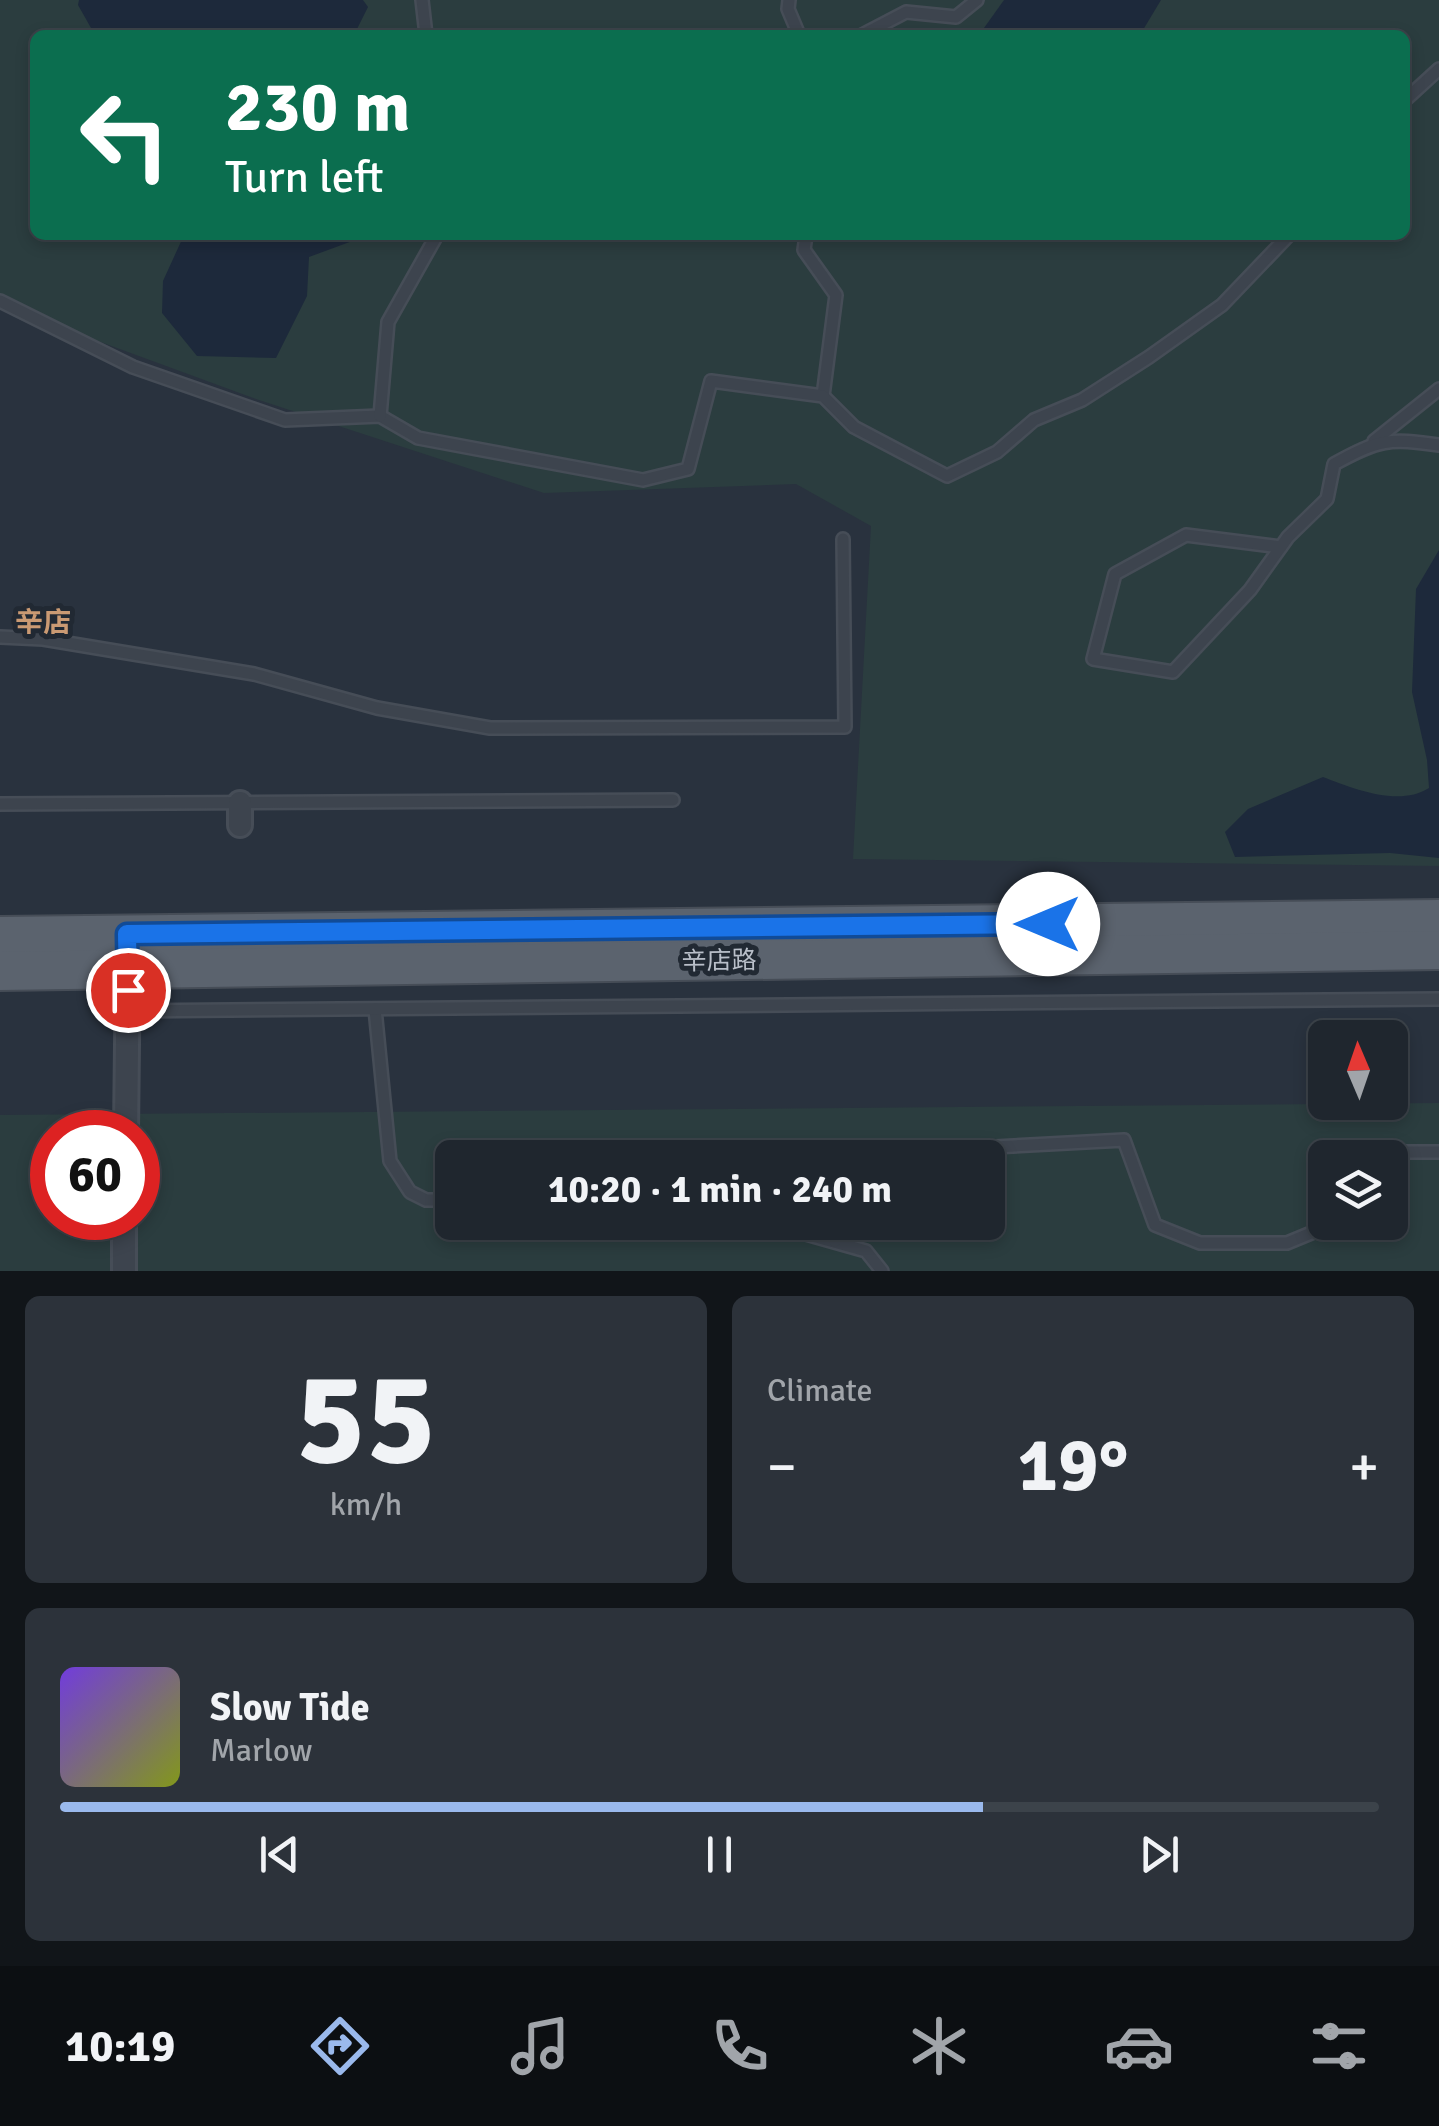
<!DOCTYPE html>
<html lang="en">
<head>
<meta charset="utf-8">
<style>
  :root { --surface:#1f262e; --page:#2c323a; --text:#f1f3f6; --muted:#a1a5aa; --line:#3c434a; --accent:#9ab9ec }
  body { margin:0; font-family:Signika,"Noto Sans SC",sans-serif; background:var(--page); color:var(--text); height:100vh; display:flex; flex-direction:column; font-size:38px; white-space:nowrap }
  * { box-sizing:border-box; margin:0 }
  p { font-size:32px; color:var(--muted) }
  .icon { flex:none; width:55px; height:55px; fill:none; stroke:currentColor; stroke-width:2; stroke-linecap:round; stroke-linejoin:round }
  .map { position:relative; height:1271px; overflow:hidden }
  .sheet { display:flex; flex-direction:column; gap:25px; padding:25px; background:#111519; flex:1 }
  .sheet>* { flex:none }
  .top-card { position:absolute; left:30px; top:30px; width:1380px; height:210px; border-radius:15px; box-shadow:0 5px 15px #0003,0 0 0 2px var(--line); background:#0b6e4f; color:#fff; overflow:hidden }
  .needle { width:65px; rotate:358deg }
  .tools { position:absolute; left:1308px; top:1020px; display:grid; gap:20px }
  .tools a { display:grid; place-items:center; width:100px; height:100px; border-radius:15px; background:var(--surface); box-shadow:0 5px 15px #0003,0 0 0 2px var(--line); font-size:50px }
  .speed { position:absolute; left:30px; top:1110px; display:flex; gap:20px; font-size:50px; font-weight:700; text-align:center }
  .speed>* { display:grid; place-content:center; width:130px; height:130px; border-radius:50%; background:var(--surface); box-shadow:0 5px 15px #0003,0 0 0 2px var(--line); line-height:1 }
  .speed .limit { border:15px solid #d22; background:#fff; color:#111 }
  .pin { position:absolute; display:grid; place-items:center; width:85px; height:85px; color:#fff; margin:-42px; border:5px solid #fff; border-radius:50%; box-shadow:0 2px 10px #0007 }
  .me { position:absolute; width:110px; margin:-55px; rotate:270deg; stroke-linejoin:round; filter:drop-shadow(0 0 8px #0008) }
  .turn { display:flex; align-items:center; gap:35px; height:210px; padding:0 30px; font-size:45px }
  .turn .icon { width:130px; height:130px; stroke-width:2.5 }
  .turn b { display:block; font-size:70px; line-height:85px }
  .big { font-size:75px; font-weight:700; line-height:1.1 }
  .sheet .widget { flex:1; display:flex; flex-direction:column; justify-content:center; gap:15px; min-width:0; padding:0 35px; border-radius:15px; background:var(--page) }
  .sheet .dial { align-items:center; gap:0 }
  .dial b { font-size:130px; line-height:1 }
  .song { display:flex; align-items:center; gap:30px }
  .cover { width:120px; height:120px; border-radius:15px; background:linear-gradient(135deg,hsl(260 70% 55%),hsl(70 70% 35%)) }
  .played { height:10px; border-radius:5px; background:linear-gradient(90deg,var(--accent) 70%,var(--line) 70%) }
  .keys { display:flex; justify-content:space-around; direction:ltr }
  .heat { display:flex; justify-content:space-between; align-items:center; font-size:55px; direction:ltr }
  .sheet .tiles { flex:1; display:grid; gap:25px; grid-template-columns:1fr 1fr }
  .widget:last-child { grid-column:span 2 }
  .trip { position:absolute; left:435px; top:1140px; width:570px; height:100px; border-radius:15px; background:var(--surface); box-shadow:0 5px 15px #0003,0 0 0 2px var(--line); font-weight:700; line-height:100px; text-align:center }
  .tab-bar { display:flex; height:160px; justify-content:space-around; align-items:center; background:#0c0f12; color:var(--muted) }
  .tab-bar .icon { width:70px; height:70px }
  .tab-bar .selected { color:var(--accent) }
  .tab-bar b { font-size:45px; color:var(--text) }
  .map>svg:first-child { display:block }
</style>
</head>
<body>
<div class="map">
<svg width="1439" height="1271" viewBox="0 0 1439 1271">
  <rect width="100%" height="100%" fill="#29323e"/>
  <g fill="#2b3d3f" fill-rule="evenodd">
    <path d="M 0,0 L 1439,0 L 1439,866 L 853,859 L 871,526 L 796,484 L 544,493 L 259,400 L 0,305 ZM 35,35 L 1405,35 L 1405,235 L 35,235 Z"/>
    <path d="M 1439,1103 L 1439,1271 L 0,1271 L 0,1115 ZM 52,1132 L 138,1132 L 138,1218 L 52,1218 ZM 452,1158 L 988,1158 L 988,1222 L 452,1222 ZM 1325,1158 L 1390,1158 L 1390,1222 L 1325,1222 Z"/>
  </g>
  <g fill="#1d293b">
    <path d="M 79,0 L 363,0 L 368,7 L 354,35 L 95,35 L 78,5 Z"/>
    <path d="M 1004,0 L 1161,0 L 1140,35 L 979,35 Z"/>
    <path d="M 184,235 L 366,235 L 366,236 L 309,257 L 307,296 L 276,358 L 197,356 L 162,313 L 163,281 Z"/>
    <path d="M 1439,550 L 1439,858 L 1390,853 L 1235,857 L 1225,832 L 1248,809 L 1323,777 C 1354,789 1399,807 1429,788 L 1427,760 L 1412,692 L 1416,589 Z"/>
  </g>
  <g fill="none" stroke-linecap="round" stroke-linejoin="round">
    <g stroke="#464d57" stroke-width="16">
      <g id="lane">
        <path d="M 422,0 L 426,35"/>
        <path d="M 789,0 L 788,9 L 799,35"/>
        <path d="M 862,35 L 906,12 L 956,17 L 977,0"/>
        <path d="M 1405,100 L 1439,69"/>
        <path d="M 806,235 L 804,250 L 836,295 L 823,396"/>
        <path d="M 0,301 L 133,367 L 285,420 L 380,416 L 418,438 L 643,480 L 688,469 L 711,381 L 823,396 L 854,427 L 947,476 L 997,452 L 1034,420 L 1082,400 L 1149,357 L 1222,305 L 1289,235"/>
        <path d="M 380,416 L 388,322 L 437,235"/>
        <path d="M 1374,441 L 1439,389"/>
        <path d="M 1281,547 L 1186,535 L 1115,574 L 1093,659 L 1173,672 L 1250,590 L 1288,537 L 1327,499 L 1334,464 C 1379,439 1389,438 1439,445"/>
        <path d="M 0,637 L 43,639 L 254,674 L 377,708 L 490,728 L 845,727 L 843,539"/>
        <path d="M 0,804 L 673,800"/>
        <path d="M 375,1009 L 390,1161 L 410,1192 L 426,1200 L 452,1200"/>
        <path d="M 127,1011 L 1439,999"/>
        <path d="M 911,1158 L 920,1151 L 1124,1140 L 1155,1225 L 1200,1243 L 1287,1243 L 1316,1231 L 1325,1221"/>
        <path d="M 1371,1158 L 1396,1152 L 1439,1152"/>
        <path d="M 763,1222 L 866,1251 L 882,1271"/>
        <path d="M 835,1241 L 849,1222"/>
      </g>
    </g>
    <g stroke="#464d57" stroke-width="28">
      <g id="street">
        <path d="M 240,803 L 240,825"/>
        <path d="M 126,1132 L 128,958"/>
        <path d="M 124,1271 L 124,1218"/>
      </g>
    </g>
    <g stroke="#464d57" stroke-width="42">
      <g id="primary">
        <path d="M 0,936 L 1439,919"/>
        <path d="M 0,971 L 1439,950"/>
      </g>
    </g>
    <use href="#lane" stroke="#3d444e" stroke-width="11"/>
    <use href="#street" stroke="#3d444e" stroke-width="22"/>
    <use href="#primary" stroke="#5b636e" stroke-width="38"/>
  </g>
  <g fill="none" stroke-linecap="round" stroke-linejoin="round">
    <g stroke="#114b97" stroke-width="25">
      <path id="route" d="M 128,990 L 127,934 L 1048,924"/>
    </g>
    <use href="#route" stroke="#1a73e8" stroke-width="18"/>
  </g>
  <g text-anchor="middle" stroke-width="10" stroke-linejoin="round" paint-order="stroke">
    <g font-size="25" fill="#b9bfc9" stroke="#212933">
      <text transform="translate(719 960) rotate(-1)" y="9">辛店路</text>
    </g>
    <g font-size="28" font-weight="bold" fill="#ca9a73" stroke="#212933">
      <text x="43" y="632">辛店</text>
    </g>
  </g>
</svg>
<div class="tools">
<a><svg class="needle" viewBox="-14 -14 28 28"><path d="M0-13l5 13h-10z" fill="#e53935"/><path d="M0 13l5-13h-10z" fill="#a1a5aa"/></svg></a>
<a><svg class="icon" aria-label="layers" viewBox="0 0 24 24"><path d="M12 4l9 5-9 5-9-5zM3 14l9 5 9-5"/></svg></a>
</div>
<div class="speed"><div class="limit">60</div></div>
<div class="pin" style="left:128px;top:990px;background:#d93025"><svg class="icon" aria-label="arrive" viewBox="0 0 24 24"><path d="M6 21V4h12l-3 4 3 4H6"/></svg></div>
<svg class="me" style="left:1048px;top:924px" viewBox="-20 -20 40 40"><circle r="19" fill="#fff"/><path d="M0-13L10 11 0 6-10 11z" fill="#1a73e8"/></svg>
<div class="trip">10:20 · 1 min · 240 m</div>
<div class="top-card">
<div class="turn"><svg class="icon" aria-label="left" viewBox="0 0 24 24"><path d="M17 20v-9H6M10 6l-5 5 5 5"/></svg><div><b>230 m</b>Turn left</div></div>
</div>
</div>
<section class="sheet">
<div class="tiles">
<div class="widget dial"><b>55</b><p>km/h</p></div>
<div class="widget"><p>Climate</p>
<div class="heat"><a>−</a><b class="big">19°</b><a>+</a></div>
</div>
<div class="widget">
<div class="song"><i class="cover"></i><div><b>Slow Tide</b><p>Marlow</p></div></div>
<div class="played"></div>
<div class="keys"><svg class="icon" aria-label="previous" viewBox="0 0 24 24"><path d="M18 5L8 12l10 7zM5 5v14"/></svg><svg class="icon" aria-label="pause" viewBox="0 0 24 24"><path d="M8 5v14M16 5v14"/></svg><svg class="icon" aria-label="next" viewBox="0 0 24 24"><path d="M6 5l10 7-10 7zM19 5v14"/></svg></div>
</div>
</div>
</section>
<nav class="tab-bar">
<b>10:19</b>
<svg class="icon selected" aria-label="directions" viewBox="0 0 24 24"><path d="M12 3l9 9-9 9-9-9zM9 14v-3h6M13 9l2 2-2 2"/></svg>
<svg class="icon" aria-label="music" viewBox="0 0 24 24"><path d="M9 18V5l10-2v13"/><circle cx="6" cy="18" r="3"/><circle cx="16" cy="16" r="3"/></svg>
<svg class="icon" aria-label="phone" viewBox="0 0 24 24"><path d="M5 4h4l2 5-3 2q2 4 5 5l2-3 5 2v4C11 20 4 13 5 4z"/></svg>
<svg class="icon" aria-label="climate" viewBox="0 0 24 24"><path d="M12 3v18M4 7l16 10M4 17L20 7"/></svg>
<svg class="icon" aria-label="car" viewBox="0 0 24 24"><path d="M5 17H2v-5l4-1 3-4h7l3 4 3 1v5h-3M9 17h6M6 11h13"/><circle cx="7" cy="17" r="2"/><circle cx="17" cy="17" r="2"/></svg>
<svg class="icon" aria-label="filters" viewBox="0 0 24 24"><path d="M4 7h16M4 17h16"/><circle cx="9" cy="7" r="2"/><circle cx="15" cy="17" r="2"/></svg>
</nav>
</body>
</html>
